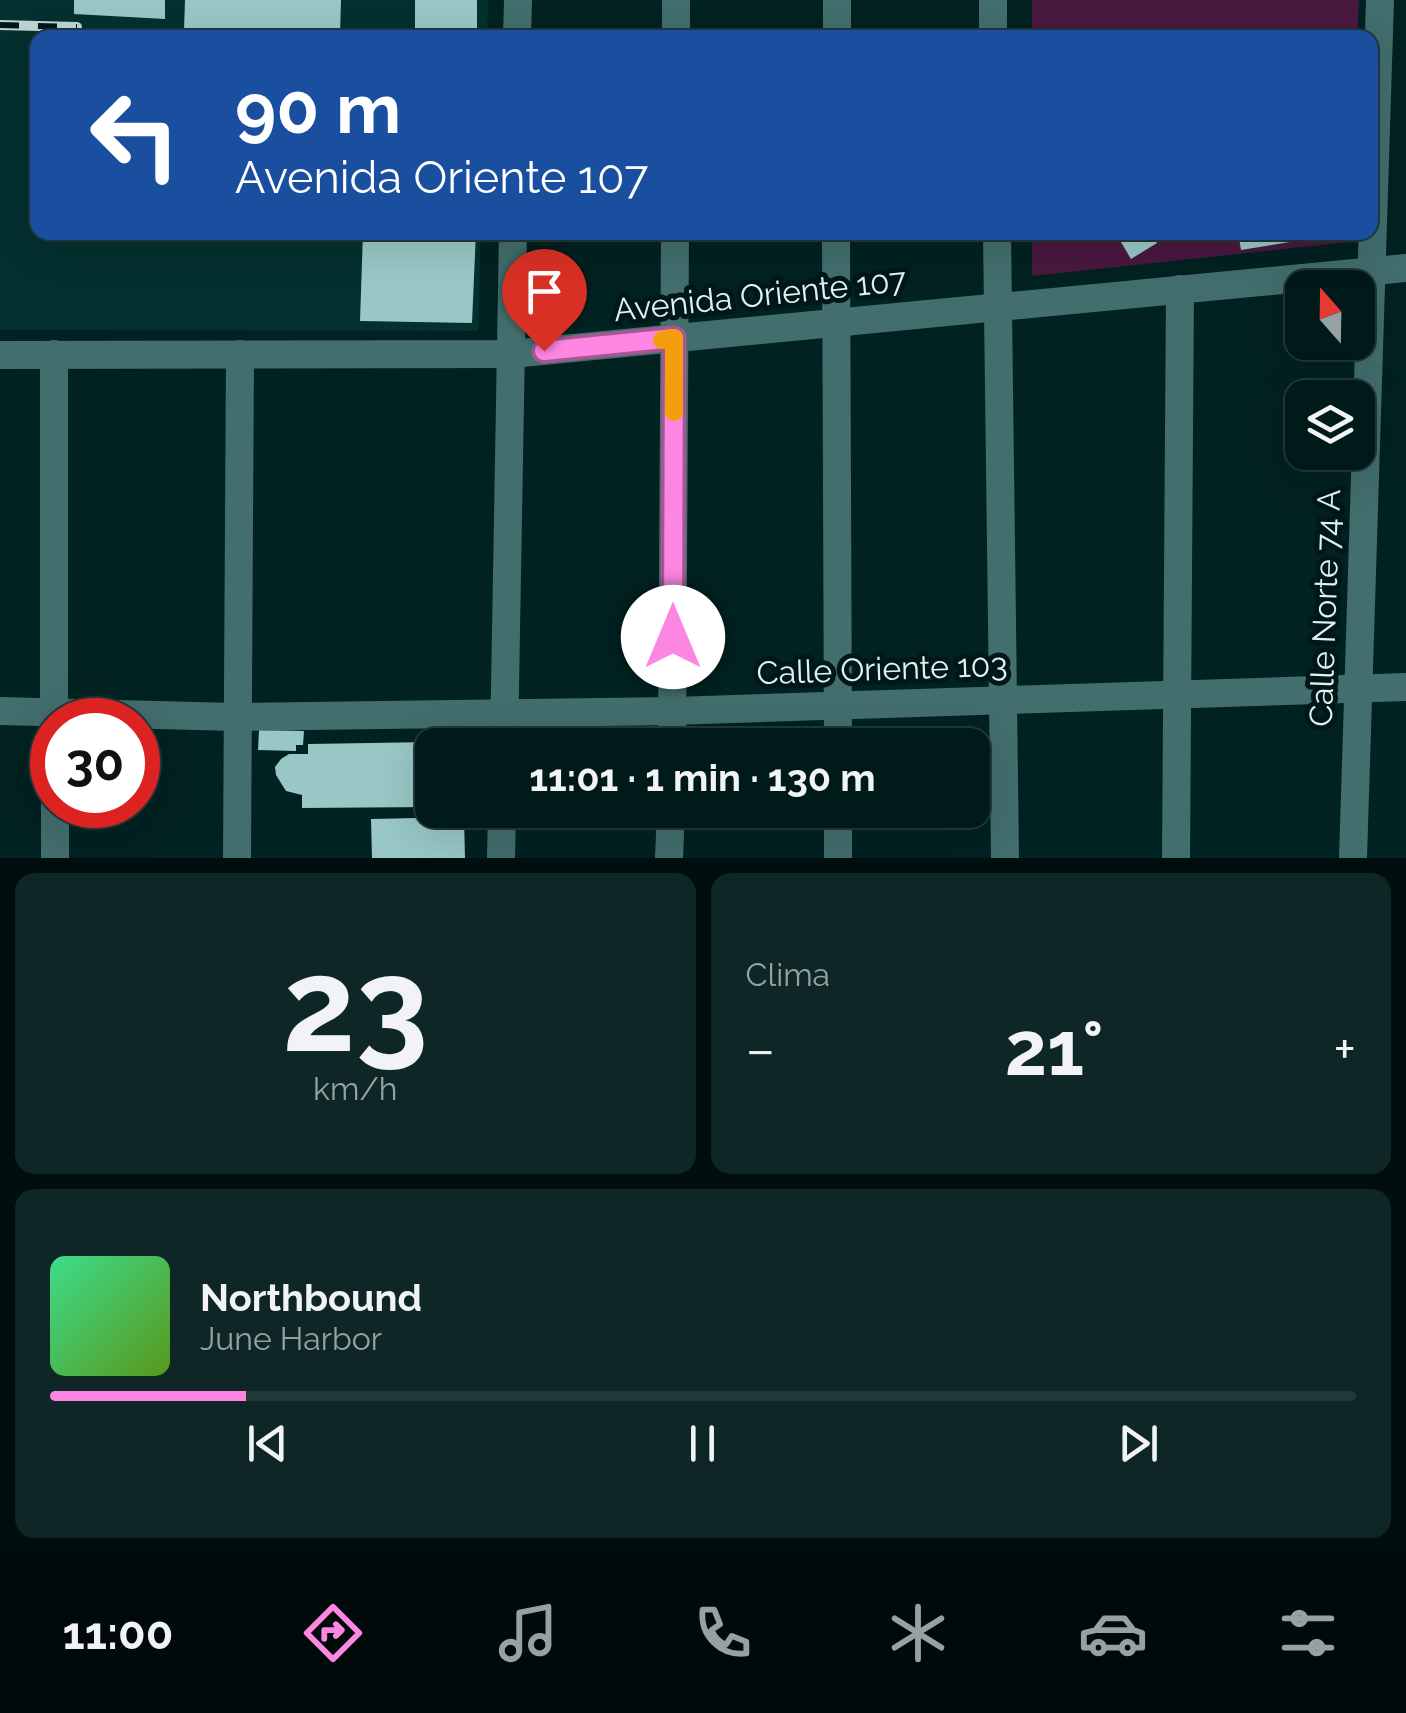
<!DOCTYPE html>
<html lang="es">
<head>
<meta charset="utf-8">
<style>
  :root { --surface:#001a19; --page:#0e2726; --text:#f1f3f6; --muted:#95a1a2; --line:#223838; --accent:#fd86e2 }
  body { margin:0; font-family:Raleway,sans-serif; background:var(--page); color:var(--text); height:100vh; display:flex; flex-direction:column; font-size:38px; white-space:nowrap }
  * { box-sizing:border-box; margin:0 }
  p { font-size:32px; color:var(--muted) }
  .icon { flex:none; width:55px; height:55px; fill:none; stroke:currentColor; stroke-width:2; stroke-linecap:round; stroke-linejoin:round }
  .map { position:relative; height:858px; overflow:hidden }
  .details { display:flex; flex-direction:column; gap:15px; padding:15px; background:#000e0e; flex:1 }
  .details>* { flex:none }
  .guide { position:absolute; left:30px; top:30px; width:1348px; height:210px; border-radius:20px; box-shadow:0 10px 40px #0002,0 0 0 2px var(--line); background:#1a4fa0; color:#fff; overflow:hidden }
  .needle { width:65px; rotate:340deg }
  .tools { position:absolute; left:1285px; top:270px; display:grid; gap:20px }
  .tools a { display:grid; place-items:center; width:90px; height:90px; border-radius:20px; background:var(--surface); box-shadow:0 10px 40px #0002,0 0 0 2px var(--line); font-size:50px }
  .speed { position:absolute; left:30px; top:698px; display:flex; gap:20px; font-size:50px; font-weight:700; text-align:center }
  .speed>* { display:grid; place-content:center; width:130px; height:130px; border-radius:50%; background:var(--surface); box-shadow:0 10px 40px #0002,0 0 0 2px var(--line); line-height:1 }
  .speed .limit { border:15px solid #d22; background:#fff; color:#111 }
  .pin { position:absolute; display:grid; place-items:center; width:85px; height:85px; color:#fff; margin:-102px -42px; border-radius:50% 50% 50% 0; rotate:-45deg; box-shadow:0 0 10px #0007 }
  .pin .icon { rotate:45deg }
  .me { position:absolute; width:110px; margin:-55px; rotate:0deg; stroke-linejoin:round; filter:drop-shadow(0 0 8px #0008) }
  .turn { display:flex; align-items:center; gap:35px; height:210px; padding:0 40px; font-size:45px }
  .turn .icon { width:130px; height:130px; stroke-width:2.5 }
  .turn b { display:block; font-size:70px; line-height:85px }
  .big { font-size:75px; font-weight:700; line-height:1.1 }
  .details .card { flex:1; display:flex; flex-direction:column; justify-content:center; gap:15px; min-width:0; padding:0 35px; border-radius:20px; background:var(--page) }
  .details .dial { align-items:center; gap:0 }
  .dial b { font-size:130px; line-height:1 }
  .song { display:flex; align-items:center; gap:30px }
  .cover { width:120px; height:120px; border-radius:15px; background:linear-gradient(135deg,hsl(150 70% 55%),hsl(90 70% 35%)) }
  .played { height:10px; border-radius:5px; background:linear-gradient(90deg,var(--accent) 15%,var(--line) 15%) }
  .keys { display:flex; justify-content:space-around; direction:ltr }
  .heat { display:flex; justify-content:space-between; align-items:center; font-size:55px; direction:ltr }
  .details .tiles { flex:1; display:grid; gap:15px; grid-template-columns:1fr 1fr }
  .card:last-child { grid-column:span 2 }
  .trip { position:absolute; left:415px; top:728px; width:575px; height:100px; border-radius:20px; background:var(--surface); box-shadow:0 10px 40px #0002,0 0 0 2px var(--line); font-weight:700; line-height:100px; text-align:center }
  .tabs { display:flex; height:160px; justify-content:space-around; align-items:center; background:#000a0a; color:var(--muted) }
  .tabs .icon { width:70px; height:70px }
  .tabs .active { color:var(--accent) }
  .tabs b { font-size:45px; color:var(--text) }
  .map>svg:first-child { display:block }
</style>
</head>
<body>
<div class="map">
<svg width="1406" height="858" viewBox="0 0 1406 858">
  <rect width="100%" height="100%" fill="#002221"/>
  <path fill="#04302f" d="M 0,0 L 488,0 L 487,37 L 38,38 L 38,232 L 481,233 L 478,331 L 0,330 Z"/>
  <g fill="#49183f">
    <path d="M 1032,0 L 1359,0 L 1357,37 L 1032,37 Z"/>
    <path d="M 1032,233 L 1351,233 L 1350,242 L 1032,276 Z"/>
  </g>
  <g fill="#98c7c5">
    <path d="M 74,0 L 165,0 L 165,19 L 74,14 Z"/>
    <path d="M 185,0 L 341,0 L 340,34 L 184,30 Z"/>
    <path d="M 415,0 L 477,0 L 477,34 L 415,33 Z"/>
    <path d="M 363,232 L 476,232 L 472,323 L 360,321 Z"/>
    <path d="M 1115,232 L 1151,232 L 1157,243 L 1131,259 Z"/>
    <path d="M 1238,232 L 1333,232 L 1333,235 L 1241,250 Z"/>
    <path d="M 259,730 L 304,731 L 303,745 L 296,745 L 296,751 L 258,750 Z"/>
    <path d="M 432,742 L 432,807 L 302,808 L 302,795 L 286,791 L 276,775 L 275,767 L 281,759 L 289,754 L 308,754 L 308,744 Z"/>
    <path d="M 464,817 L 465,858 L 372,858 L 371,819 Z"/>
  </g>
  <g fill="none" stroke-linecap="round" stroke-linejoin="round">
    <g stroke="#426e6d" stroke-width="28">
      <path d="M 993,0 L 993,38"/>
      <path d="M 517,38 L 518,0"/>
      <path d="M 676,38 L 676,0"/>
      <path d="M 837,38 L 837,0"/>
      <path d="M 836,232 L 838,745"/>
      <path d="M 997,232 L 1005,858"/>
      <path d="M 54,354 L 54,720"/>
      <path d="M 0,355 L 511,354 L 1406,268"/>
      <path d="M 0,711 L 236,717 L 673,711 L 1406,687"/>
      <path d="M 504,745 L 513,232"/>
      <path d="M 672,745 L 675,232"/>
      <path d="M 55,805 L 55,858"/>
      <path d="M 838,810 L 838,858"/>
      <path d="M 237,858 L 240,354"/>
      <path d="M 501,858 L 502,810"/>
      <path d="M 669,858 L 671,810"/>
      <path d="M 1176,858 L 1180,289"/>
      <path d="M 1353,858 L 1380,0"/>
    </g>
    <g stroke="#bcd5d4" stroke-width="10">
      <path id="rail" d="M 0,25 L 77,27"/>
    </g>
    <use href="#rail" stroke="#021717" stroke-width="6" stroke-dasharray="19" stroke-linecap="butt"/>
  </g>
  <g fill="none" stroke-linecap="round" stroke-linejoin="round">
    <g stroke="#a45793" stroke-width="25">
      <path id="route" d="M 544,351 L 674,338 L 673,637"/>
    </g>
    <use href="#route" stroke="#fd86e2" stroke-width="18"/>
    <path stroke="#f59e0b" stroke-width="18" d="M 662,340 L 674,338 L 674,412"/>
  </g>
  <g text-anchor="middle" stroke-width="10" stroke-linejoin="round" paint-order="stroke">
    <g font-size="32" fill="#ddf4f3" stroke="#021717">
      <text transform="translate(760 295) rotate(-6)" y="11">Avenida Oriente 107</text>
      <text transform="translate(1325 608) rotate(-88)" y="11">Calle Norte 74 A</text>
      <text transform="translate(882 669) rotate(-2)" y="11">Calle Oriente 103</text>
    </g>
  </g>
</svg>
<div class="tools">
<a><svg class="needle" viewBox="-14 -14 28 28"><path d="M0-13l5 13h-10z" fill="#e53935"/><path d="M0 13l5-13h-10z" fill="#95a1a2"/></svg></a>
<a><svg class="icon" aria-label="layers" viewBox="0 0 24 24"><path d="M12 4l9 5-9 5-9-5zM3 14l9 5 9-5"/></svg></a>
</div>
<div class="speed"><div class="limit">30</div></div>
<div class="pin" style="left:544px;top:351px;background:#d93025"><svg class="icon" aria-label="arrive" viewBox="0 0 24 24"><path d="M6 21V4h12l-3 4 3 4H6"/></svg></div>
<svg class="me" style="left:673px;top:637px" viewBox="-20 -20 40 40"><circle r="19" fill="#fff"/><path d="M0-13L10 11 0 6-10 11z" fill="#fd86e2"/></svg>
<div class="trip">11:01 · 1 min · 130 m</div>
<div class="guide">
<div class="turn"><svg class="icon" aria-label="left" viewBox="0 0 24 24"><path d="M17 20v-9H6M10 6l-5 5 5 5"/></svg><div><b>90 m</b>Avenida Oriente 107</div></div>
</div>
</div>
<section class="details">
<div class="tiles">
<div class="card dial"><b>23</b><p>km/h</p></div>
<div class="card"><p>Clima</p>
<div class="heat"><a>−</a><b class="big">21°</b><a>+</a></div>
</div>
<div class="card">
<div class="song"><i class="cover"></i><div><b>Northbound</b><p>June Harbor</p></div></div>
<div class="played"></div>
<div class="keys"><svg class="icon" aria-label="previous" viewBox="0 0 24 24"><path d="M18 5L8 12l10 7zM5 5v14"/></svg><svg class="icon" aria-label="pause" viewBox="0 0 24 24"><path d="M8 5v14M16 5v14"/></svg><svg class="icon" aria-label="next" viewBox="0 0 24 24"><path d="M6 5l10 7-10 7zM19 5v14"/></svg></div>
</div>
</div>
</section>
<nav class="tabs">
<b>11:00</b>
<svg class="icon active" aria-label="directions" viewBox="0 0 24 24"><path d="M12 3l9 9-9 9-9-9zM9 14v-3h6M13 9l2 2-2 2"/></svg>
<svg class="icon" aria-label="music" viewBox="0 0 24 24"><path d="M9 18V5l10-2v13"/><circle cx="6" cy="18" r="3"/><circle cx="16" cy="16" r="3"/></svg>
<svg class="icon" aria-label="phone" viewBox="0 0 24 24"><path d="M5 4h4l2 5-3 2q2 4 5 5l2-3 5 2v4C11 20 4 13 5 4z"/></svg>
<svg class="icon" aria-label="climate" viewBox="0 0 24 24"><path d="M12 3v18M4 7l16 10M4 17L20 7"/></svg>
<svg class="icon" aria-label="car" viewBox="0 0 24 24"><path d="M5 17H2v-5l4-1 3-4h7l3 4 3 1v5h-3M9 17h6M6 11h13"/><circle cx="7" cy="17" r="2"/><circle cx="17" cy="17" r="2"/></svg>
<svg class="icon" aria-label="filters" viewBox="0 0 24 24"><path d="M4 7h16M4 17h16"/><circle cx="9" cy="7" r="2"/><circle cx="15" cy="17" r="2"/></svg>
</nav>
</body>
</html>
